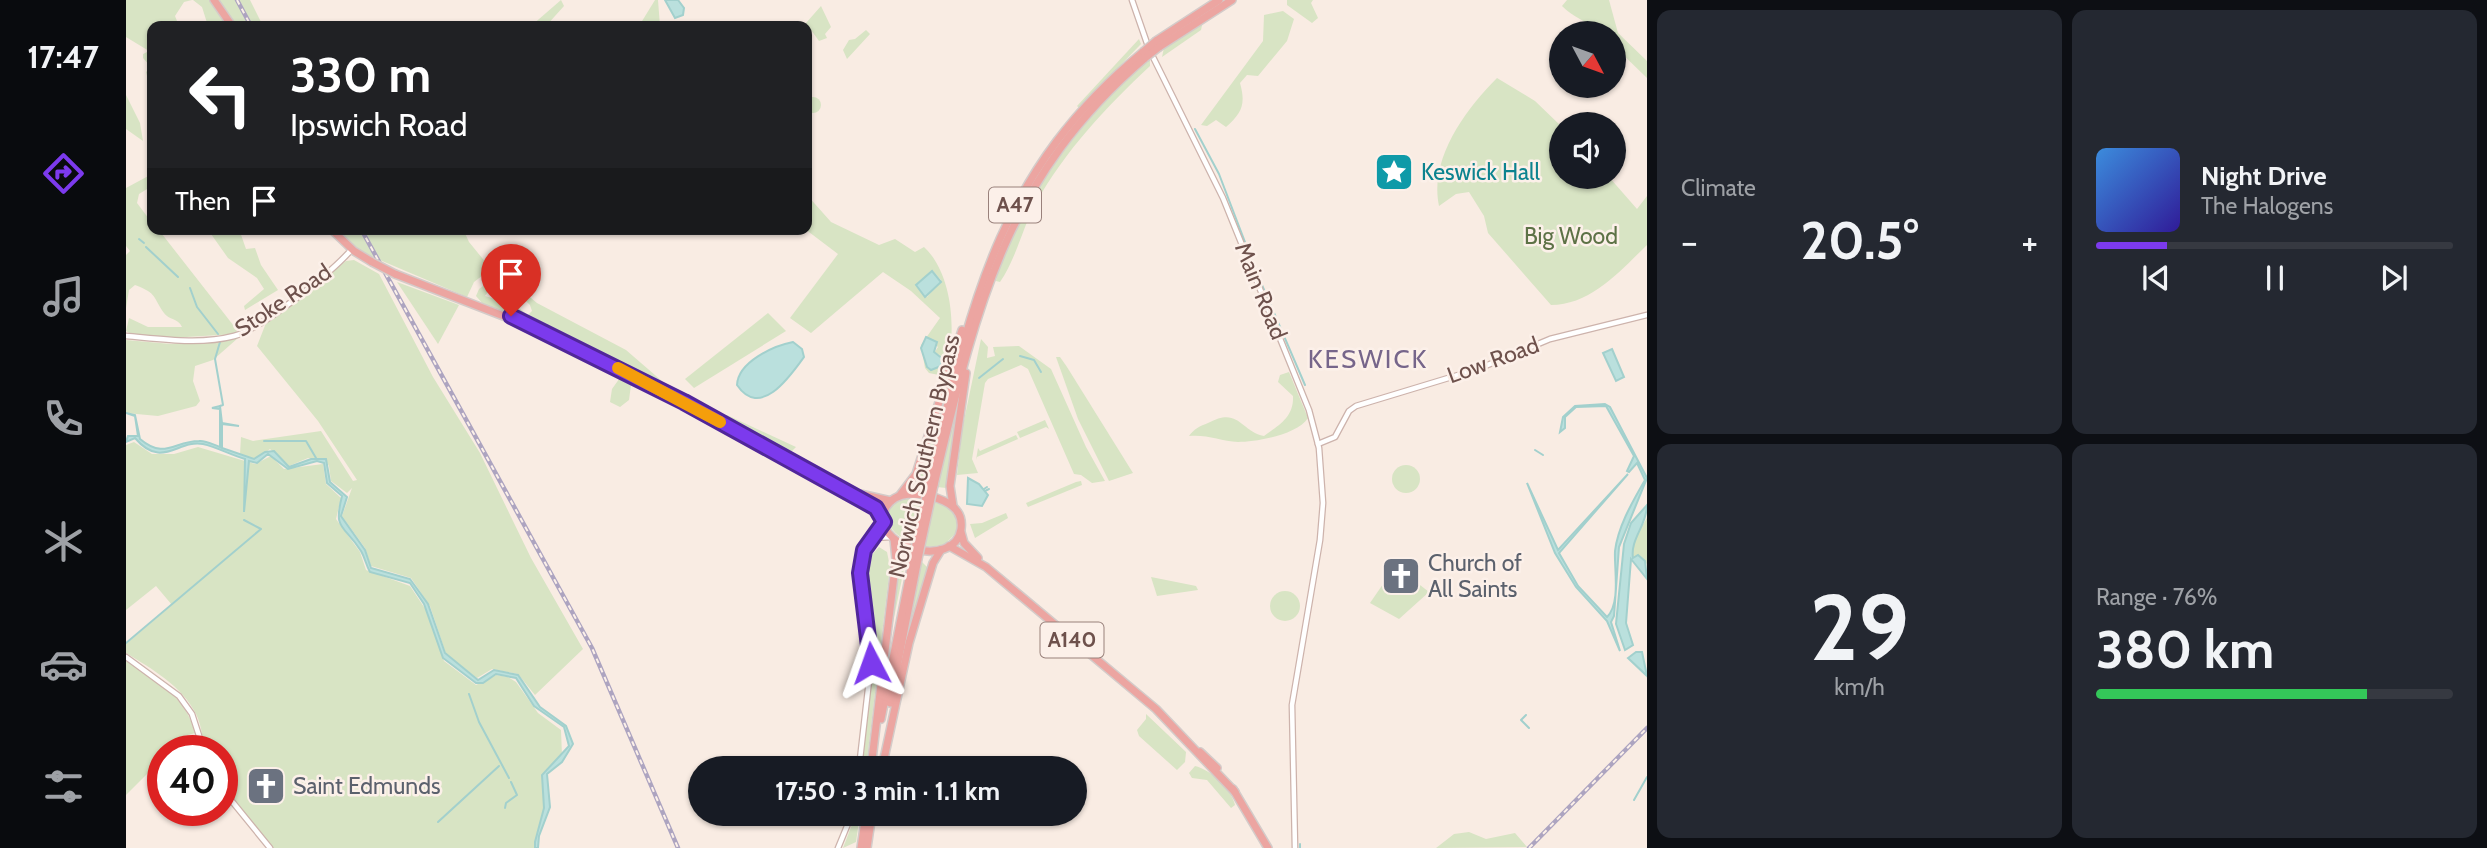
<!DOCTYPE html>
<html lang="en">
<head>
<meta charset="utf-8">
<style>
  :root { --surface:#171b24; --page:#242831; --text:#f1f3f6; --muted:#9ea1a6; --line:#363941; --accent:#7c3aed }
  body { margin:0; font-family:Cabin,sans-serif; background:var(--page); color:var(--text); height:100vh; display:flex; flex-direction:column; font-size:26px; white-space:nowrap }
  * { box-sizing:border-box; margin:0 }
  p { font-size:23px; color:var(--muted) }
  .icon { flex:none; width:38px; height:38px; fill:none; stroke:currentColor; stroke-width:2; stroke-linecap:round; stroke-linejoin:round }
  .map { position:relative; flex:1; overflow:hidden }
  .drawer { display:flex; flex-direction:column; gap:10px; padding:10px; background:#0d0f14; width:840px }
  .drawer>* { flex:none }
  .hud { position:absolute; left:21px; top:21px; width:665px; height:214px; border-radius:14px; box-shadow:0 2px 5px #0004; background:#202124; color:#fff; overflow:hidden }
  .needle { width:46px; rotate:131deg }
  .fabs { position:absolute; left:1423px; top:21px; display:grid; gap:14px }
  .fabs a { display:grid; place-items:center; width:77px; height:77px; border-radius:50%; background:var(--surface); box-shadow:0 2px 5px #0004; font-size:35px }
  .speed { position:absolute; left:21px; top:735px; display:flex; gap:14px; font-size:35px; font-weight:700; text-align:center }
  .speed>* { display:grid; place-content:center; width:91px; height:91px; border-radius:50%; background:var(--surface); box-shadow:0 2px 5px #0004; line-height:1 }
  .speed .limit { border:10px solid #d22; background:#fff; color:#111 }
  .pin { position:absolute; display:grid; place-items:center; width:60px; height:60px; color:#fff; margin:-72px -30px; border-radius:50% 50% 50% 0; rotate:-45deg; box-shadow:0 0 7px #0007 }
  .pin .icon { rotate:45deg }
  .me { position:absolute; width:77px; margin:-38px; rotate:356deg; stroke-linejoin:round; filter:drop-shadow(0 0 5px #0008) }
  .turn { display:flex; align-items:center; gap:24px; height:147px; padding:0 28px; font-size:32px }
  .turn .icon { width:91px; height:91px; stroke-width:2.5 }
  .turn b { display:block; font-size:49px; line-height:60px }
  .then { display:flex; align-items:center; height:66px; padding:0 28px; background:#0003; gap:14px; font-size:26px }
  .big { font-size:52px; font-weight:700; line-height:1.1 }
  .drawer .tile { flex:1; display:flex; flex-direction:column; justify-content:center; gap:10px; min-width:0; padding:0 24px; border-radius:14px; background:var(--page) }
  .drawer .dial { align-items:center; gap:0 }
  .dial b { font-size:91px; line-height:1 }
  .song { display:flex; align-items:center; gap:21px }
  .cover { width:84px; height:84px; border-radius:10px; background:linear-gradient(135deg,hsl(210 70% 55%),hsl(250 70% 35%)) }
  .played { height:7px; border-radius:4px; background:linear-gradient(90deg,var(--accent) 20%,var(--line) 20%) }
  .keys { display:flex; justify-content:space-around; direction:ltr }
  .heat { display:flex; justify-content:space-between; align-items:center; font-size:38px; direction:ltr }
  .charge { height:10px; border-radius:5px; background:linear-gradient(90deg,#34c759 76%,var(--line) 0) }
  .drawer .tiles { flex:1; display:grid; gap:10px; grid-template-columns:repeat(2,1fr) }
  .trip { position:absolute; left:562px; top:756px; width:399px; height:70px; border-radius:35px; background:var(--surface); box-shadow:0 2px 5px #0004; font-weight:700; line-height:70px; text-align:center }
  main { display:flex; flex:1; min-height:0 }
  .tab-bar { display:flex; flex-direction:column; width:126px; justify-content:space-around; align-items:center; background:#090b0e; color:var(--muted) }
  .tab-bar .icon { width:49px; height:49px }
  .tab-bar .current { color:var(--accent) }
  .tab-bar b { font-size:32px; color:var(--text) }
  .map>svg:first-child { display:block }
</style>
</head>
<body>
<main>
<nav class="tab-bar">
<b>17:47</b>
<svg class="icon current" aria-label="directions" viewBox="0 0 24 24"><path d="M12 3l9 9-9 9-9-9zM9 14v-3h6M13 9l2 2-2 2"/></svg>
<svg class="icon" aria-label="music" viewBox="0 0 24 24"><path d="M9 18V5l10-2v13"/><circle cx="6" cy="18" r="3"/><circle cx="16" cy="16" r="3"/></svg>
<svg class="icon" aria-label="phone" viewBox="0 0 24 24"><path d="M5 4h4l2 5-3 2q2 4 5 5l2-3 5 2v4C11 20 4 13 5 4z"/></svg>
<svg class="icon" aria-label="climate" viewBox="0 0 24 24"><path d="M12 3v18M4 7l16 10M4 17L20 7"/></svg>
<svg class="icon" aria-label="car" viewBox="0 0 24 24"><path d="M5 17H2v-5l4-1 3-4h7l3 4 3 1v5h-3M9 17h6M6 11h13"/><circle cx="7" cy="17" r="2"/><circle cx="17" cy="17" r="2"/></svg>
<svg class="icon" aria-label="filters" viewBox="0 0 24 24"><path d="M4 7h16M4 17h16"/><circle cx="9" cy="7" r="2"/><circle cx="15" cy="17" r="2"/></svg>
</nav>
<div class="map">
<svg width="1521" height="848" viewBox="0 0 1521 848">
  <rect width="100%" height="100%" fill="#f9ece3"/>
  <g fill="#d8e4c4" fill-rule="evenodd">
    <path d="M 0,0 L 66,0 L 58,2 L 49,16 L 53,26 L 31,24 L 32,26 L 26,26 L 26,95 L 20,72 L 25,67 L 17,58 L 17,54 L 23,51 L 0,37 Z"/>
    <path d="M 67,0 L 86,0 L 104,26 L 82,26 L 76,7 Z"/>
    <path d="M 90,0 L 124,0 L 137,26 L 108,26 Z"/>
    <path d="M 435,0 L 438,6 L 420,26 L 405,26 Z"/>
    <path d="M 529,0 L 532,0 L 534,26 L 513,26 Z"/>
    <path d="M 1161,0 L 1187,0 L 1185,3 L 1192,18 L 1186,23 L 1161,5 Z"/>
    <path d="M 1441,0 L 1483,0 L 1492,33 L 1521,61 L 1521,78 L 1488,46 L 1488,33 L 1475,33 C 1463,22 1446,17 1436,6 Z"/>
    <path d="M 695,6 L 705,27 L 699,34 L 701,38 L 693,41 L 680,23 Z"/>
    <path d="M 1157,11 L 1168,19 L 1161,41 L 1132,76 L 1121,75 L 1114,83 C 1120,104 1116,113 1100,127 L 1090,120 L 1081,126 L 1075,125 L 1137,41 L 1138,15 Z"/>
    <path d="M 1077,21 L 1075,30 L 1036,57 L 1038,48 Z"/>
    <path d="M 740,30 L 744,34 L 721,59 L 717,50 L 723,40 L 729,39 Z"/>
    <path d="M 1013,39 L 1015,44 L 953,108 L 951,106 Z"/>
    <path d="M 1024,59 L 1024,66 C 980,107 939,151 910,203 C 896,229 890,259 874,282 L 870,281 C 872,261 883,243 892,226 C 925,161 969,106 1024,59 Z"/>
    <path d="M 1371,78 L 1409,101 L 1435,126 L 1435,177 L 1483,177 L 1511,209 L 1521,196 L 1521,245 C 1494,271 1465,305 1425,305 L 1362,233 L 1358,216 L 1343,192 L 1330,194 L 1313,206 C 1303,159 1339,110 1371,78 Z"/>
    <path d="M 0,95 L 14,123 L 17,141 L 0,129 Z"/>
    <circle cx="687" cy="105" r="8"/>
    <path d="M 26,174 L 26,186 L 13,194 L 11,203 L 26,223 L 26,229 L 32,229 L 111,330 L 110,334 L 44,338 L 5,334 L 0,331 L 3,318 L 22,327 L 56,327 C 52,318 43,320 38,313 C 26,296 32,294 9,285 L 3,290 L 0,308 L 0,255 L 4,251 L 0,246 L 0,188 Z"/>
    <path d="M 681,195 L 705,222 L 753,245 L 769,239 L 789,252 L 798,247 C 827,274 831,333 820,369 L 815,370 L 813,375 L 803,373 L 799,368 L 795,345 L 814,318 L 785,291 L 757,272 L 685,333 L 664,318 L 712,254 L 679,229 ZM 807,271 L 815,280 L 801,297 L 790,285 ZM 800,337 L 812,347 L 808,353 L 814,355 L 815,366 L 805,369 L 800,365 Z"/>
    <path d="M 86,229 L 113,229 L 120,249 L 129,248 L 135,265 L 152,290 L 119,310 L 118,306 L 138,289 L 131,278 L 102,258 L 85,234 Z"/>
    <path d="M 211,229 L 337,229 L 343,242 L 365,269 L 348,282 L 341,297 L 235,252 Z"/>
    <path d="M 228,260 L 253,274 L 307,377 L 354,453 L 405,558 L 457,649 L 409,695 L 392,674 L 366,669 L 351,678 L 320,654 L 304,606 L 285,578 L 245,566 L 239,548 L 216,516 L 226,488 L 221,493 L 205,481 L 203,466 L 198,458 L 182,458 L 163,466 L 144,449 L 130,459 L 114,454 L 115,437 L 127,441 L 195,431 L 227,481 L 231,480 L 192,421 L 131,346 L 140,323 L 220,261 Z"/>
    <path d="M 374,272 L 411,303 L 500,350 L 537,382 L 534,386 L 431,332 L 357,304 L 350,296 L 353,289 L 368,278 L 370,281 L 359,296 L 389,305 L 402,315 L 406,311 L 404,305 L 373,275 Z"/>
    <path d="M 271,282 L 333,305 L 312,344 Z"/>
    <path d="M 642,313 L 660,331 L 568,388 L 559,379 Z"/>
    <path d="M 112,338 L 87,360 L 69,366 L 67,381 L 74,401 L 70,406 L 32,416 L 0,413 L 0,340 L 45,344 Z"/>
    <path d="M 855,339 L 862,347 L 861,358 L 869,356 L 867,347 L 893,346 L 925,369 L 960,447 L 979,481 L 966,483 L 955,475 L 948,474 L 902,369 L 895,365 L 862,379 L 859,383 L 846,459 L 852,473 L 831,475 L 836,430 Z"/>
    <path d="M 930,357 L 934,357 L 941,367 L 1007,473 L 983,481 L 952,419 Z"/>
    <path d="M 827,366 L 797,484 L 790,482 Z"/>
    <path d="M 1163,372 L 1182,418 C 1171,435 1130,442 1112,442 C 1095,441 1080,434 1063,436 C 1068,429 1074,426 1082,423 C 1113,406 1114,431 1138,436 C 1153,425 1168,417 1167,396 L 1152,382 L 1154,375 Z"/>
    <path d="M 496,375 L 522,388 L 520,391 L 505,385 L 503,400 L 494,407 L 484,402 L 486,389 Z"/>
    <path d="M 833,389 L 834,390 L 820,488 L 811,487 Z"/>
    <path d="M 601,415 L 670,447 L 662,455 L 604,424 L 598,418 Z"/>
    <path d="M 919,420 L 923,429 L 920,427 L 894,438 L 891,432 Z"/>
    <path d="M 890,435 L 892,439 L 851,457 L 850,460 L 852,448 L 854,451 Z"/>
    <path d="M 8,442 L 26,454 L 48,454 L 72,447 L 129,464 L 145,456 L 158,469 L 197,464 L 200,484 L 215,498 L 210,519 L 234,552 L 240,570 L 284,586 L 300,610 L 318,661 L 350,685 L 370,675 L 382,677 L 390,682 L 412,713 L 435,730 L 436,756 L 416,775 L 418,808 L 409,848 L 147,848 L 96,785 L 96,751 L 80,751 C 76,738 76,726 70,714 C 56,686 26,669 0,653 L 0,644 L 46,605 L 30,586 L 0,610 L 0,445 Z"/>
    <circle cx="1280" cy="479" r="14"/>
    <path d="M 950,482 L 955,481 L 956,485 L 902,507 L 900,503 Z"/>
    <path d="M 792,496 L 821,505 L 831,516 L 831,532 L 819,544 C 776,558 729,505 792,496 Z"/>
    <path d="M 880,513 L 882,518 L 849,538 L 844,524 L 856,523 Z"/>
    <path d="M 1521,518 L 1521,564 L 1512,555 L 1507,559 L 1505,555 L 1509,537 Z"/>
    <path d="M 753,547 L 761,552 L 764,567 L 740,768 L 736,768 L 747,663 L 737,593 L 743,558 Z"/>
    <path d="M 775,558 L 780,559 L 763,642 Z"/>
    <path d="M 796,562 L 802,568 L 786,619 L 784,619 Z"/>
    <path d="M 1266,571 L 1276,571 L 1303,592 L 1273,619 L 1244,603 Z"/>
    <path d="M 1025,577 L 1070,586 L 1072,590 L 1031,596 Z"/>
    <circle cx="1159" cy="606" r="15"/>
    <path d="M 0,661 C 31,678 60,697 69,733 L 58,736 L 44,751 L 37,751 L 37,758 L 0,795 Z"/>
    <path d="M 1020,714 L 1060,752 L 1059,762 L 1051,770 L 1013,736 L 1011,730 L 1020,719 Z"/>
    <path d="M 1069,766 C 1084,769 1106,790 1109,805 L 1105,808 L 1081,780 L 1066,778 L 1063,773 Z"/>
    <path d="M 730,814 L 734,814 L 730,842 L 717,848 Z"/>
    <path d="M 1343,832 L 1360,839 L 1389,833 L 1401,847 L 1310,848 L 1328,834 Z"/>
  </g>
  <g fill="#bae0dd" stroke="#a2d0cd" stroke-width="2">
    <path d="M 539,0 L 552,0 L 558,8 L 557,15 L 549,18 Z"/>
    <path d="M 806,271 L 815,282 L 799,297 L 790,285 Z"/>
    <path d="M 800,337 L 811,342 L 808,352 L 817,359 L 815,366 L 805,370 L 801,367 L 795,348 Z"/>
    <path d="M 667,342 L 676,349 L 678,357 C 663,378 634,419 611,385 C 612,362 647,346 667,342 Z"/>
    <path d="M 1486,349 L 1498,377 L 1490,381 L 1477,353 Z"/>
    <path d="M 1479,404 L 1484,407 L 1521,478 L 1493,547 L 1488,616 L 1485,622 L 1494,651 L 1481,621 L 1450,587 L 1429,553 L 1401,483 L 1432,550 L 1502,474 L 1433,553 L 1452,586 L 1481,617 C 1495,603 1488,569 1489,551 C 1492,526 1507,501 1519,480 L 1511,463 L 1503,472 L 1501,471 L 1508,456 L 1480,406 L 1450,407 L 1439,417 L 1439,428 L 1434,432 L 1437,417 L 1449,406 Z"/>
    <path d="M 94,406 L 96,423 L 113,426 L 96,424 L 96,448 L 128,459 L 139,452 L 148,451 L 163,467 L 185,459 L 200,459 L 204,482 L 221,497 L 215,516 L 239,550 L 245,568 L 284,579 L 302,604 L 319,653 L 352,680 L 368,670 L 392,675 L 414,707 L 440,726 L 447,744 L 436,762 L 421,774 L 424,807 L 413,836 L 412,848 L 409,848 L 409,842 L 418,808 L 416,775 L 443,746 L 438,727 L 408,706 L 390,678 L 370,674 L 357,683 L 350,683 L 317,658 L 298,604 L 284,583 L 244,572 C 240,565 239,558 235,551 C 218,524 207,531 216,496 L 201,483 L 198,463 L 191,461 L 162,469 L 142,454 L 131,463 L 123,461 L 118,512 L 119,459 C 105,455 91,447 77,444 C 52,439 36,470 9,438 L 0,442 L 2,436 L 12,436 L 9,416 L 0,413 L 9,415 L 14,439 C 39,460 48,441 73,441 C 79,440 88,445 94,447 L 94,409 L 86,408 Z"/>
    <path d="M 842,478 L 853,484 L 862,495 L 856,506 L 841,504 Z"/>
    <path d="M 1521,505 C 1521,525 1504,539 1507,558 L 1512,555 L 1519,561 L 1521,579 L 1505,559 L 1500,623 L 1507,645 L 1499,650 L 1490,624 L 1498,544 L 1505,523 Z"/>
    <path d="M 1510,652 L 1516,652 L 1521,676 L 1502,658 Z"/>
  </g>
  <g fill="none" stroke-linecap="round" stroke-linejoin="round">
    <g stroke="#a2d0cd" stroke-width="2">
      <path d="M 1069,129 L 1093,174 L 1130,271 L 1179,385"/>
      <path d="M 13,239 L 18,243"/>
      <path d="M 20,247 L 52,277"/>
      <path d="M 64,288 L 71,307 L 92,334"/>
      <path d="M 94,342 L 89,359 L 97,405 L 94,406"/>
      <path d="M 894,356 L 908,360 L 915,372"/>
      <path d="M 853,378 L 877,359"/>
      <path d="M 138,441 L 180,441 L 190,458"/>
      <path d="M 1409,450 L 1417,455"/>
      <path d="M 858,489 L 861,487"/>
      <path d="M 859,491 L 863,489"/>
      <path d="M 0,643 L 135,529 L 118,520"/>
      <path d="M 343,694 L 353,722 L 383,778"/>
      <path d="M 1400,715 L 1395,720 L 1403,728"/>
      <path d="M 1508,800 L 1521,777"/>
      <path d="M 379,808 L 380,803 L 391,795 L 385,782"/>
      <path d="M 312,822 L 373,766"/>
      <path d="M 1174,848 L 1174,844"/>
    </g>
    <g stroke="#cdb3ac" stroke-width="7">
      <g id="secondary">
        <path d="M 1006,0 L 1023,49 L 1097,198 L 1183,410 L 1193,448 L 1197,503 L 1194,540 L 1166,705 L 1169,848"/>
        <path d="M 0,336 C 35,339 74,345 108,336 C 136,329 207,271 226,249"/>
        <path d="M 1192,444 L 1209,437 L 1223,411 L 1230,406 L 1352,369 L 1424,339 L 1521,315"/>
        <path d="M 747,538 L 765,537"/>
        <path d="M 0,657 L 53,696 L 66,714 L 78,751"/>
        <path d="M 733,768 L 745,663 L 734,573 L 738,550 L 758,523"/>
        <path d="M 96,789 L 144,848"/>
        <path d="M 712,848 L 726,814"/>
      </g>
    </g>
    <g stroke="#d4cbc9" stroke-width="10">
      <g id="highway">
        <path d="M 88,0 L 106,26"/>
        <path d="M 1030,41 L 1093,0"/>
        <path d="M 1033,47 L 1106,0"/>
        <path d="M 205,229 L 228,251 L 246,262"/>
        <path d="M 269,274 L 434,338 L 717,488 L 750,508 L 758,519"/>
        <path d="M 803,483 C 844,309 870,173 1017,52"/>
        <path d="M 808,485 C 849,313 877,179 1019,58"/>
        <path d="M 734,494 L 765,501"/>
        <path d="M 783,494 C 803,494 839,501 835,529 C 829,571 740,547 760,507 C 765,498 774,495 783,494 Z"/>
        <path d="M 774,495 L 790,474 L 836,330"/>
        <path d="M 827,506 L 824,486 L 840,373"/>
        <path d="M 835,532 L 838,543 L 852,558"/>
        <path d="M 823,546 L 860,567 L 1030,709 L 1109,792"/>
        <path d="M 764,703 L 792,559"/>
        <path d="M 755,719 L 787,558"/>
        <path d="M 1074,752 L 1091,768"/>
        <path d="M 745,768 L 770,559 L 768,539"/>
        <path d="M 756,768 L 783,643 L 807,563 L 815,550"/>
        <path d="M 1107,789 L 1142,848"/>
        <path d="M 735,848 L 740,814"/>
        <path d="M 741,848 L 746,814"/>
      </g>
    </g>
    <use href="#secondary" stroke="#fff" stroke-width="4.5"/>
    <use href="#highway" stroke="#eca5a1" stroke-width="7"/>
    <g stroke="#ada4c0" stroke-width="4.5">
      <g id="rail">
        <path d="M 111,0 L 125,26"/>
        <path d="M 235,229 L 466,648 L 552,848"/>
        <path d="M 1403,848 L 1521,728"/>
      </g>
    </g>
    <use href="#rail" stroke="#fcf0e9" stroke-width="2" stroke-dasharray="5" stroke-linecap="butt"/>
    <g stroke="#d4cbc9" stroke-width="10" stroke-linecap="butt">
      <g id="highway-bridge">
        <path d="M 1017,52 L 1030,41"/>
        <path d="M 1019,58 L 1033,47"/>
        <path d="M 246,262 L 269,274"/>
        <path d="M 787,558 L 803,483"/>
        <path d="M 792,559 L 808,485"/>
      </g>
    </g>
    <use href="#highway-bridge" stroke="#eca5a1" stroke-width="7"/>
  </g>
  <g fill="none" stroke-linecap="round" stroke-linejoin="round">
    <g stroke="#51269a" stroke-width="18">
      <path id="route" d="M 385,316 L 558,402 L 750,508 L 758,522 L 738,550 L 734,573 L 745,663"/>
    </g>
    <use href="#route" stroke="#7c3aed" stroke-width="12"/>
    <path stroke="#f59e0b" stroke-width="12" d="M 492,368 L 594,422"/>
  </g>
  <defs>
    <g id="sight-square" transform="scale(2.0125)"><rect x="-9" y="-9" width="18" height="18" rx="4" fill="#0f9aa8" stroke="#fcf0e9"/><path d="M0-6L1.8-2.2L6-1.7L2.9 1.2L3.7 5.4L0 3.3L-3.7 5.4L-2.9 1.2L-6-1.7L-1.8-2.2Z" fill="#fff"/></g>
    <g id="church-square" transform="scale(2.0125)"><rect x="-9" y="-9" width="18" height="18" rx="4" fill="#6b7280" stroke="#fcf0e9"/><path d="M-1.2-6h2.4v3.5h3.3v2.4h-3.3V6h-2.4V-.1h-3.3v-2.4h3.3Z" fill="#fff"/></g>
  </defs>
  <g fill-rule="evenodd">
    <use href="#sight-square" x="1268" y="172"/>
    <use href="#church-square" x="1275" y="576"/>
    <use href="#church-square" x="140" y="786"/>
  </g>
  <g text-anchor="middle" stroke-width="5" stroke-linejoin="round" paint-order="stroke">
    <g fill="#fcf0e9" stroke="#99817b" stroke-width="2">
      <rect x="863" y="187.5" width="52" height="35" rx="5"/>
      <rect x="914.5" y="622.5" width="63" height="35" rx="5"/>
    </g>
    <g font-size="21" font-weight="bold" fill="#6e514c">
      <text x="889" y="212">A47</text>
      <text x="946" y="647">A140</text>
    </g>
    <g font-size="23" fill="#0d838f" stroke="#fcf0e9" text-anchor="start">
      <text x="1295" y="180">Keswick Hall</text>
    </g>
    <g font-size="23" fill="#5d7246" stroke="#fcf0e9">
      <text x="1445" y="244">Big Wood</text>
    </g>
    <g font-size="23" fill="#6e514c" stroke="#fcf0e9">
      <text transform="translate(1135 291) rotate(68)" y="8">Main Road</text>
      <text transform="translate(157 300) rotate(-34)" y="8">Stoke Road</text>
      <text transform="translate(1367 360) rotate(-20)" y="8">Low Road</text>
      <text transform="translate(798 456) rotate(-77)" y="8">Norwich Southern Bypass</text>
    </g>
    <g font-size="23" fill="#5b616d" stroke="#fcf0e9" text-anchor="start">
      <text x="1302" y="571">Church of<tspan x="1302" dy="26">All Saints</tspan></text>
      <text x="167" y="794">Saint Edmunds</text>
    </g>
    <g font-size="26" letter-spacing="2" fill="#76658a" stroke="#fcf0e9">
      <text x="1242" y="368">KESWICK</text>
    </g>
  </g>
</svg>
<div class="fabs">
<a><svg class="needle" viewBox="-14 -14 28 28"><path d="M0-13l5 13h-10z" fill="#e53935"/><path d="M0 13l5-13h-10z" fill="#9ea1a6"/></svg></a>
<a><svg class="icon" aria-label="sound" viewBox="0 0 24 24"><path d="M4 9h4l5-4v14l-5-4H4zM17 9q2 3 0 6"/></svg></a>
</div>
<div class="speed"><div class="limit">40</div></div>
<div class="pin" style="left:385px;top:316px;background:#d93025"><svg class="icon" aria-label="arrive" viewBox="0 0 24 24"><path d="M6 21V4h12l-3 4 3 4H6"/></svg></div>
<svg class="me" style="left:745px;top:663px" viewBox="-20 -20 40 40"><path d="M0-17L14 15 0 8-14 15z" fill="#7c3aed" stroke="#fff" stroke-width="4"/></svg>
<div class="trip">17:50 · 3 min · 1.1 km</div>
<div class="hud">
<div class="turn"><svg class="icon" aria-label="left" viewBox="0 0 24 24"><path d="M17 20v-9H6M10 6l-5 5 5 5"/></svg><div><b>330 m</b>Ipswich Road</div></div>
<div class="then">Then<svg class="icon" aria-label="arrive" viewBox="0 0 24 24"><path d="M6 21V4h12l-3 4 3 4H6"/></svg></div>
</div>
</div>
<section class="drawer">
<div class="tiles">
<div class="tile"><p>Climate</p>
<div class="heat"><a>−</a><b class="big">20.5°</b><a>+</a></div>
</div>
<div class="tile">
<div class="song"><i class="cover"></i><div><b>Night Drive</b><p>The Halogens</p></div></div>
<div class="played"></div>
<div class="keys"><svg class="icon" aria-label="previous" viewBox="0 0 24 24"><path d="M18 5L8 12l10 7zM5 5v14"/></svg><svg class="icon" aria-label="pause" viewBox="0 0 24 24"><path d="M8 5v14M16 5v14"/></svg><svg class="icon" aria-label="next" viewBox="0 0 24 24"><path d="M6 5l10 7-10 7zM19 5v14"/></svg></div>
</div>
<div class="tile dial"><b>29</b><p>km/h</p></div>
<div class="tile"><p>Range · 76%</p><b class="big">380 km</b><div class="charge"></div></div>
</div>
</section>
</main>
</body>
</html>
